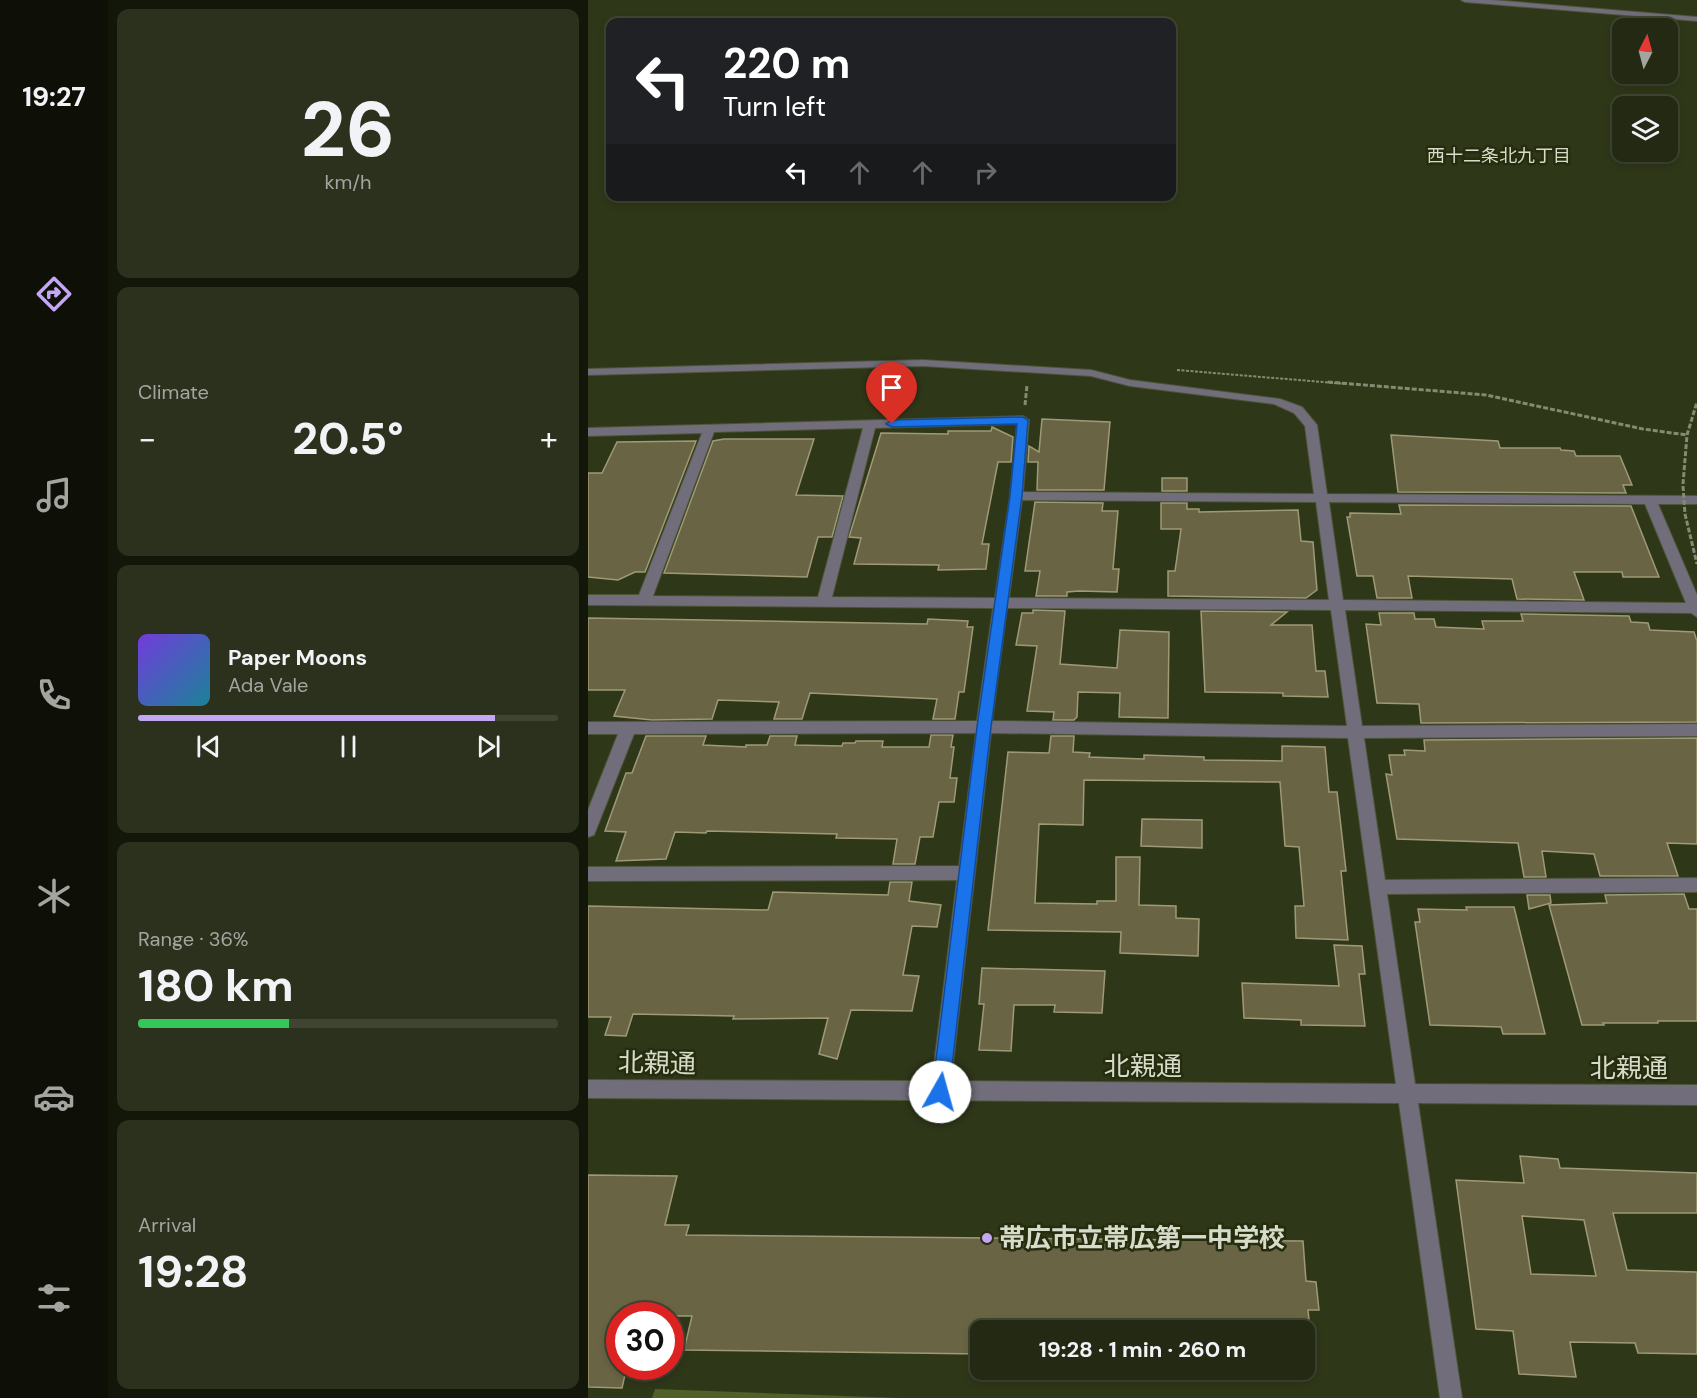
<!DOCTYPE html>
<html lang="en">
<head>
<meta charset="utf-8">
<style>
  :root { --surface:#232913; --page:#2b311c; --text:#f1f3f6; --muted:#a3a6a0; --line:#404533; --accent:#c3a7f2 }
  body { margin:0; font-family:"DM Sans","Noto Sans JP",sans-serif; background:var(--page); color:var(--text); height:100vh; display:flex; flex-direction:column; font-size:22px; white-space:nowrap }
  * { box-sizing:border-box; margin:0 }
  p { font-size:20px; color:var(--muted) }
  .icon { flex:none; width:33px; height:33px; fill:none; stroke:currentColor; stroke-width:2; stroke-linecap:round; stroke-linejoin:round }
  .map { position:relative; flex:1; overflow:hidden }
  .sheet { display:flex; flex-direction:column; gap:9px; padding:9px; background:#13170a; width:480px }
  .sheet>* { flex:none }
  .banner { position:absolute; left:18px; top:18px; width:570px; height:183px; border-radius:12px; box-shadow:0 3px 9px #0003,0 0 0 2px var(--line); background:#202124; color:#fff; overflow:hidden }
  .needle { width:39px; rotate:6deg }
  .buttons { position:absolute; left:1024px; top:18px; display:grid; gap:12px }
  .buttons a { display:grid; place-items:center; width:66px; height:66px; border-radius:12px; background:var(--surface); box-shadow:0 3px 9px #0003,0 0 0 2px var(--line); font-size:30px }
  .speed { position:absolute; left:18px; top:1302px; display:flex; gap:12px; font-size:30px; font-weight:700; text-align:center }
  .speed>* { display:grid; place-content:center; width:78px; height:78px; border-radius:50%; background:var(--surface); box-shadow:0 3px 9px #0003,0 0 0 2px var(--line); line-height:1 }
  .speed .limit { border:9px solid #d22; background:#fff; color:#111 }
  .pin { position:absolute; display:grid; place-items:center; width:51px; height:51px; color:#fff; margin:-62px -26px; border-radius:50% 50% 50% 0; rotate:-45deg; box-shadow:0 0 6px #0007 }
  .pin .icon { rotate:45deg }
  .me { position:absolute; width:66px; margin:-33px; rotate:7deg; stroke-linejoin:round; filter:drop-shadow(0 0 4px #0008) }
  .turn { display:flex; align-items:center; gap:21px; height:126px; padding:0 18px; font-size:27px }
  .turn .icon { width:78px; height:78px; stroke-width:2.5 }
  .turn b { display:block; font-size:42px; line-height:51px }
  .lanes { display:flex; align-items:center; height:57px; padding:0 18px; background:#0003; justify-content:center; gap:30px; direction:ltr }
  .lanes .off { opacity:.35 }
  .big { font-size:45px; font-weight:700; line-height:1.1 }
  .sheet .card { flex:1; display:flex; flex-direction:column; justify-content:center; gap:9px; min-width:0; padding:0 21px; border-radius:12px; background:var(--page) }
  .sheet .dial { align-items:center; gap:0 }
  .dial b { font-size:78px; line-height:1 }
  .song { display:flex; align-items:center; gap:18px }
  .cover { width:72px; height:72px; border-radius:9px; background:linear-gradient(135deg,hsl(260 70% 55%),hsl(190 70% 35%)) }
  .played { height:6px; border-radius:3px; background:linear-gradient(90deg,var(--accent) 85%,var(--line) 85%) }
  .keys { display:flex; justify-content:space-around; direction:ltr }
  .heat { display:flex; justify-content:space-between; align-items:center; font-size:33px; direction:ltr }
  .charge { height:9px; border-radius:4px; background:linear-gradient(90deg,#34c759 36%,var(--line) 0) }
  .trip { position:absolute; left:382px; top:1320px; width:345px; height:60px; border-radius:12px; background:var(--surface); box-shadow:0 3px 9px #0003,0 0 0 2px var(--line); font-weight:700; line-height:60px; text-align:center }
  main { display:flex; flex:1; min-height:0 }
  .tab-bar { display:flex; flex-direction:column; width:108px; justify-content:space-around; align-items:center; background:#0e1008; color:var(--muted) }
  .tab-bar .icon { width:42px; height:42px }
  .tab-bar .on { color:var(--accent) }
  .tab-bar b { font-size:27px; color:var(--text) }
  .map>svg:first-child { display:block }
</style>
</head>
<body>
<main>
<nav class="tab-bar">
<b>19:27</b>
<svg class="icon on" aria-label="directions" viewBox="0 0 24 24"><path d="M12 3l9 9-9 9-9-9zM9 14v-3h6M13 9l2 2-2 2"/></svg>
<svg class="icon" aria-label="music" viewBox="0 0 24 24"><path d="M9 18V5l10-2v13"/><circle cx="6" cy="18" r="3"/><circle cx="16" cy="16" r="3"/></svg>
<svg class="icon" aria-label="phone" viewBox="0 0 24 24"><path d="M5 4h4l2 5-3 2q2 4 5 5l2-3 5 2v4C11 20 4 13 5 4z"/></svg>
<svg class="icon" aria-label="climate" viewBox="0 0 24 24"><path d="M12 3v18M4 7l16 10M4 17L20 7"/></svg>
<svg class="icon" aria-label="car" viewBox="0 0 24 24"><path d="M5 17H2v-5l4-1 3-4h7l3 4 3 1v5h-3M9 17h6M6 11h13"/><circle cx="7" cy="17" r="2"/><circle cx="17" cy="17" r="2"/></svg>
<svg class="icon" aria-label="filters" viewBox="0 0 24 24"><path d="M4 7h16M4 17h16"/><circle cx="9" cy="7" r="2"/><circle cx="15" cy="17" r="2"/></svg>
</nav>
<section class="sheet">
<div class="card dial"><b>26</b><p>km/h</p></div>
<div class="card"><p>Climate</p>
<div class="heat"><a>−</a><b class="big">20.5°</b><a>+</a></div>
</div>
<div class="card">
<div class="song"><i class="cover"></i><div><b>Paper Moons</b><p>Ada Vale</p></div></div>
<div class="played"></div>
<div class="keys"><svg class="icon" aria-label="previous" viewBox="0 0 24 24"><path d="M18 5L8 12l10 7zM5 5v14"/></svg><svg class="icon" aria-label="pause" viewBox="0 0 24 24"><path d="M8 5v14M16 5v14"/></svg><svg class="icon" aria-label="next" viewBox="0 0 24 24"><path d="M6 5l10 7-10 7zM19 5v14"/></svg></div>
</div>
<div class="card"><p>Range · 36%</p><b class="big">180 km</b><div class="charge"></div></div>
<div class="card"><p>Arrival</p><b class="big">19:28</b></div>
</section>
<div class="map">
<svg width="1109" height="1398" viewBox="0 0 1109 1398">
  <rect width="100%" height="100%" fill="#2f3719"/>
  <path fill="#515f29" d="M 67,1389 L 312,1398 L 64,1398 Z"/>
  <g fill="#696443" stroke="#9f9a76" stroke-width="1.5" fill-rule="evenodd">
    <path d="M 454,419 L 522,422 L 516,490 L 449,490 L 450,462 L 440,462 L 441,446 L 451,452 Z"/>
    <path d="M 404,427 L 425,437 L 423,462 L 410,462 L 394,544 L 401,544 L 398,569 L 350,570 L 351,565 L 266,564 L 273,538 L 261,537 L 293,433 L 360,434 L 360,431 L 403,431 Z"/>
    <path d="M 803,435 L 910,441 L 912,448 L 972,448 L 973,450 L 986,451 L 988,456 L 1032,456 L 1044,485 L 1035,485 L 1038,493 L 810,492 Z"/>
    <path d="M 136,439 L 226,439 L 208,495 L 255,496 L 244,537 L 230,537 L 219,577 L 76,573 L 125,441 Z"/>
    <path d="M 108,441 L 57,572 L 47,572 L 30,580 L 0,577 L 0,473 L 14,473 L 29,442 Z"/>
    <rect x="574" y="478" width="25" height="13"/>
    <path d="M 447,502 L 515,503 L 514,511 L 530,511 L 525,569 L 531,569 L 529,592 L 491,591 L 479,592 L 479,596 L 448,596 L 452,571 L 437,571 Z"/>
    <path d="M 573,503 L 599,503 L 599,509 L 611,509 L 611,512 L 710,510 L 713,541 L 725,542 L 729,590 L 718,598 L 580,596 L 580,571 L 587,571 L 593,529 L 573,529 Z"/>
    <path d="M 811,505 L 1043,506 L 1071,577 L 1035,577 L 1034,572 L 986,572 L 996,600 L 929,599 L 924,579 L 820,576 L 824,598 L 789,598 L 785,576 L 769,576 L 759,517 L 762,517 L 762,513 L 813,514 Z"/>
    <path d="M 445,610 L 477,611 L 472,664 L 529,668 L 532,630 L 581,632 L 580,718 L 531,717 L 532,693 L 490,692 L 489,717 L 486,720 L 465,720 L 466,712 L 439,711 L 449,646 L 428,645 L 434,613 L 445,613 Z"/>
    <path d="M 613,611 L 699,612 L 683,625 L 724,625 L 728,671 L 737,671 L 740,697 L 695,696 L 695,693 L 617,692 Z"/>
    <path d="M 791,613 L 826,613 L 827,619 L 846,619 L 848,627 L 896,629 L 894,621 L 935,621 L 933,614 L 1041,616 L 1043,622 L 1060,623 L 1062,630 L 1106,632 L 1109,641 L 1109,722 L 833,723 L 831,704 L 789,703 L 778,624 L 793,625 Z"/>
    <path d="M 0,618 L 339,624 L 340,619 L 380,621 L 379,627 L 385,627 L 376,692 L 371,692 L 367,719 L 345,719 L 349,699 L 222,693 L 214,719 L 186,719 L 191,702 L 130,700 L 124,719 L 64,720 L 26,716 L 37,690 L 0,690 Z"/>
    <path d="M 343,735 L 365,735 L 363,747 L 366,747 L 362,778 L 369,778 L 366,802 L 351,802 L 345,837 L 332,837 L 327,864 L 305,864 L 309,839 L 248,838 L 249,834 L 119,831 L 118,833 L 87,832 L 78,859 L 28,861 L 38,832 L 17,831 L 38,773 L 44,773 L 58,736 L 118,736 L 115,745 L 158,747 L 158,745 L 179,745 L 182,736 L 209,736 L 207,745 L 254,746 L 255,743 L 267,743 L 268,741 L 295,741 L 294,747 L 341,747 Z"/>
    <path d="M 463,736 L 486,736 L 485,752 L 502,753 L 501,757 L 556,759 L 556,755 L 616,757 L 616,760 L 694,761 L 694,746 L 737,747 L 741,792 L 749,792 L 758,871 L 753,871 L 760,940 L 708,938 L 707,906 L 716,906 L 711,847 L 697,846 L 692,782 L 496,780 L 495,825 L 451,824 L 447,903 L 509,904 L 509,901 L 528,901 L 528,857 L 552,857 L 551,905 L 588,906 L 588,918 L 611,919 L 610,956 L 532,953 L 533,932 L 400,930 L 420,752 L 461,753 Z"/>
    <path d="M 1109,738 L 1109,844 L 1079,843 L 1090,876 L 1012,876 L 1006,854 L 954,851 L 958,877 L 936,877 L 930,843 L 809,839 L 798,774 L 804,775 L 801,755 L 817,755 L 816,750 L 837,751 L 836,740 Z"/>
    <path d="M 554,819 L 614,820 L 614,848 L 553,846 Z"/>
    <path d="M 302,882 L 324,882 L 321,901 L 353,905 L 349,927 L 324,926 L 315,975 L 331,976 L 324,1011 L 263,1010 L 249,1059 L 231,1054 L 240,1018 L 145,1019 L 146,1016 L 45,1014 L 38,1036 L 17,1035 L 23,1017 L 0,1017 L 0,906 L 180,910 L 185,892 L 300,895 Z"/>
    <path d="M 1096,894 L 1101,909 L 1109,909 L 1109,1021 L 1070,1021 L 1070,1023 L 1015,1023 L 1016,1025 L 994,1025 L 961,905 L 1019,903 L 1017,895 Z"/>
    <path d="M 939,895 L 962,895 L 963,903 L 941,909 Z"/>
    <path d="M 878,907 L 926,907 L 957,1034 L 915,1034 L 913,1027 L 842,1025 L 827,922 L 832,922 L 830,909 L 879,910 Z"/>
    <path d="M 746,945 L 774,946 L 777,974 L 771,974 L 777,1026 L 713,1025 L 713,1020 L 656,1018 L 654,983 L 751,986 Z"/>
    <path d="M 394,968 L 517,971 L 514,1013 L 466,1012 L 467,1005 L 426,1005 L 423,1051 L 391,1050 L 396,1004 L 391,1004 Z"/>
    <path d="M 932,1156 L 970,1159 L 972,1168 L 1109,1173 L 1109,1213 L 1025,1213 L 1039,1270 L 1109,1272 L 1109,1354 L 1050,1353 L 1047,1343 L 982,1342 L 988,1377 L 931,1374 L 925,1331 L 888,1329 L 868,1180 L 936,1183 ZM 934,1216 L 996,1220 L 1008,1276 L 943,1274 Z"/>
    <path d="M 0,1175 L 89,1176 L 77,1225 L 101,1225 L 98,1235 L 715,1241 L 718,1281 L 728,1282 L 731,1310 L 720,1310 L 722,1330 L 393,1330 L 393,1354 L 96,1350 L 104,1316 L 32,1316 L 32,1366 L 39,1366 L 34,1388 L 0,1387 Z"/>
  </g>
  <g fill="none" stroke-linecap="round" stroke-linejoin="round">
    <g stroke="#4d5539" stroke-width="2">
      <g id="minor">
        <path d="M 873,0 L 904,0 L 1109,17 L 1109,21 L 877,2 Z"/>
        <path d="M 335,360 L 503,370 L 542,380 L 692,399 L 714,407 L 729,425 L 739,494 L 1109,496 L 1109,504 L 1070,504 L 1109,595 L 1109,617 L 1103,613 L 757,610 L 774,726 L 1109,724 L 1109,736 L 776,738 L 797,880 L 1109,878 L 1109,892 L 799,894 L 827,1084 L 1109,1085 L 1109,1105 L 830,1103 L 874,1398 L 852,1398 L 811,1103 L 0,1098 L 0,1080 L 344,1081 L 369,880 L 0,881 L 0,867 L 371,866 L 388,733 L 46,734 L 8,830 L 6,835 L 0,837 L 0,810 L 30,734 L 0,734 L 0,722 L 389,721 L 405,608 L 0,605 L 0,595 L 51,595 L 114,433 L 0,436 L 0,428 L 435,416 L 441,420 L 435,492 L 726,494 L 717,426 L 706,413 L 686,404 L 542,386 L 503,376 L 335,366 L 0,375 L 0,369 ZM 429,424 L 422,496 L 407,598 L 244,597 L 287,428 ZM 275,428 L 230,597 L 65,596 L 126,432 ZM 434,500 L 728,502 L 741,600 L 421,598 ZM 741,502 L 1057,504 L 1098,603 L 755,600 ZM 419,608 L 743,610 L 759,726 L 404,721 ZM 403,733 L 760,738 L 808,1084 L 363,1081 Z"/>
      </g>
    </g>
    <path stroke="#848b72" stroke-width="2" stroke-dasharray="3 1.5" stroke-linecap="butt" d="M 589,370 L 759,384"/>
    <g stroke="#848b72" stroke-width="3" stroke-dasharray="5 2" stroke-linecap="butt">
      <path d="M 740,382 L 898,395 L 1055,429 L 1099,435"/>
      <path d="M 437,405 L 439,385"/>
      <path d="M 1095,484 L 1099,435 L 1109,402"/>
    </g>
    <use href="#minor" fill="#716d7b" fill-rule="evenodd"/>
    <path stroke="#848b72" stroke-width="3" stroke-dasharray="5 2" stroke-linecap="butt" d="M 1095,486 L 1097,514 L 1109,564"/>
  </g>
  <path fill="#1a73e8" stroke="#114b97" stroke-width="1.5" d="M 435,417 L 440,420 L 434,496 L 403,727 L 361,1092 L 359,1098 L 352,1101 L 346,1098 L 344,1092 L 389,727 L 422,496 L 429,424 L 304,427 L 298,424 L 304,420 Z"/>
  <circle fill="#c3a7f2" stroke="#262d0f" stroke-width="2" cx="399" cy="1238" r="6"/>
  <g text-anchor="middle" stroke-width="5" stroke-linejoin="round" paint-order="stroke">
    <g font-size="18" fill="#d6dcc9" stroke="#262d0f">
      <text x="911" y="162">西十二条北九丁目</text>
    </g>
    <g font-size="26" fill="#d6dcc9" stroke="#262d0f">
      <text transform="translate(69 1063) rotate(1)" y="9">北親通</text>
      <text x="555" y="1075">北親通</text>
      <text x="1041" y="1077">北親通</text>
    </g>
    <g font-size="26" font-weight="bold" fill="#d6dcc9" stroke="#262d0f" text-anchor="start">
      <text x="411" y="1247">帯広市立帯広第一中学校</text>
    </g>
  </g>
</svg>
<div class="buttons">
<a><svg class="needle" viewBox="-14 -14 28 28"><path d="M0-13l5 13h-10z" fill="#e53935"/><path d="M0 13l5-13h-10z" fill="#a3a6a0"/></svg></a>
<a><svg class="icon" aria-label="layers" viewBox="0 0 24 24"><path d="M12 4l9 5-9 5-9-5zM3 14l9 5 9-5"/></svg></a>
</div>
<div class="speed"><div class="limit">30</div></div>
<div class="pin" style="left:304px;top:424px;background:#d93025"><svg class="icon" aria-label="arrive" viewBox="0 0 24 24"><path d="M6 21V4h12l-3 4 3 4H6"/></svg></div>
<svg class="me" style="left:352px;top:1092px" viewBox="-20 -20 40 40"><circle r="19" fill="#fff"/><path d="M0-13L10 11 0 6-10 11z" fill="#1a73e8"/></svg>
<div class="trip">19:28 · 1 min · 260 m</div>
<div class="banner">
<div class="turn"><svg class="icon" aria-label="left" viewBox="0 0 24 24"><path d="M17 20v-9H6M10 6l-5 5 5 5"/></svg><div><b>220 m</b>Turn left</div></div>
<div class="lanes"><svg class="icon" aria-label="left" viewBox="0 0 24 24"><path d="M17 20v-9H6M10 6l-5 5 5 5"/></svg><svg class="icon off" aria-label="ahead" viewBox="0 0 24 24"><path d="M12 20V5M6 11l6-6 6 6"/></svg><svg class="icon off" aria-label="ahead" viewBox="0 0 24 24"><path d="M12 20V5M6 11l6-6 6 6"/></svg><svg class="icon off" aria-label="right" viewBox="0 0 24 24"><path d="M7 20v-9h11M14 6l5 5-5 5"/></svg></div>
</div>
</div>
</main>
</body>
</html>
